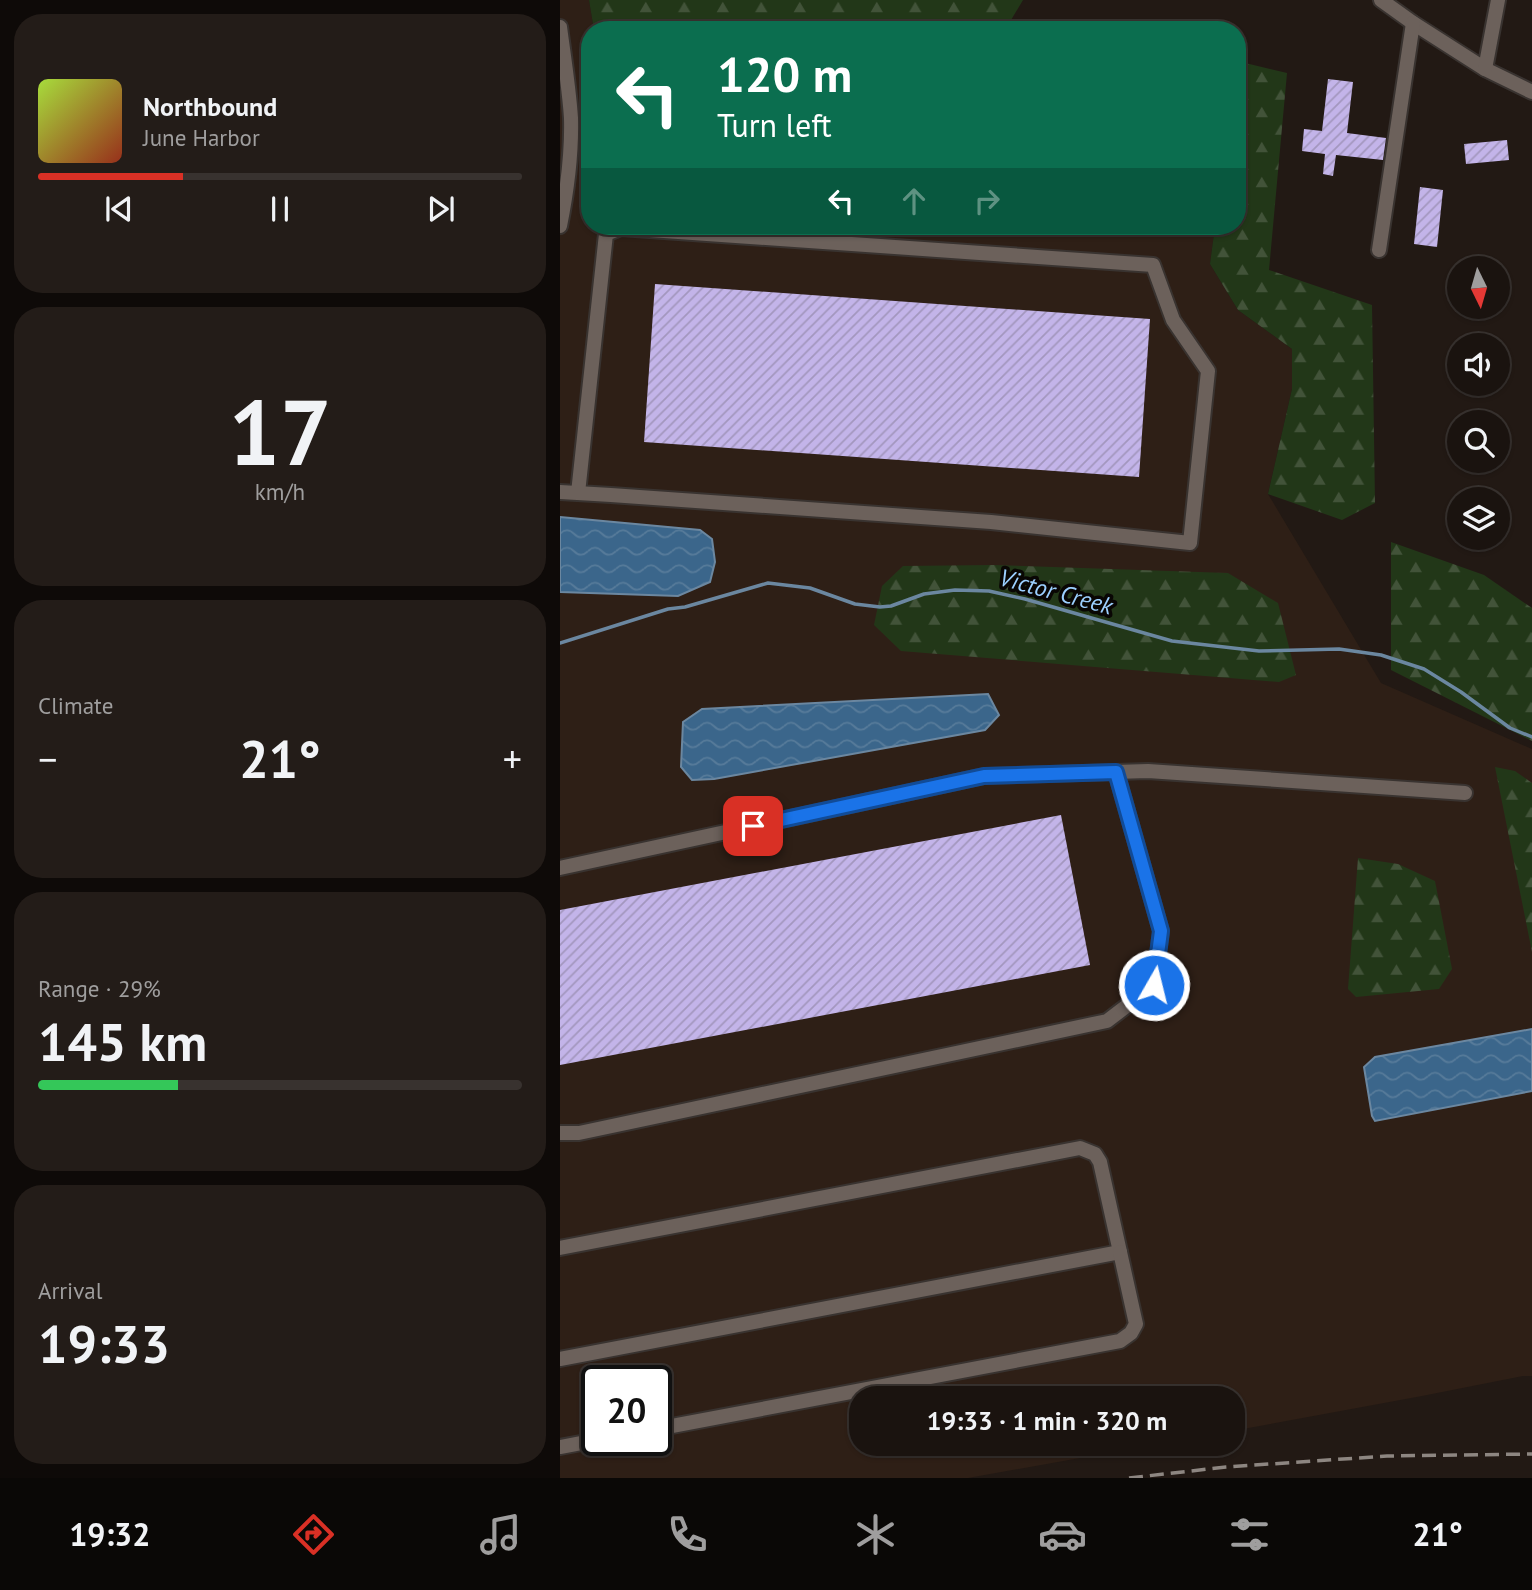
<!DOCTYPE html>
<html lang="en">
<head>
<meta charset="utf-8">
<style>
  :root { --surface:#1a130f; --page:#231c18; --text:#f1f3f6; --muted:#9f9e9e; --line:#38322f; --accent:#d93025 }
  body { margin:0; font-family:"PT Sans",sans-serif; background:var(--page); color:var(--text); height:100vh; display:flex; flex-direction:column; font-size:26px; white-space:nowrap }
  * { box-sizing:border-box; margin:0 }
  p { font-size:23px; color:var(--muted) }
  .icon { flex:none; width:38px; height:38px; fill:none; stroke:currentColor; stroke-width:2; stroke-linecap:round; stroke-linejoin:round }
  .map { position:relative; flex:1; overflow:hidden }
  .panel { display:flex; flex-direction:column; gap:14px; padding:14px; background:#0e0a08; width:560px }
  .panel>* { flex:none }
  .top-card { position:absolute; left:21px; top:21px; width:665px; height:214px; border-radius:28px; box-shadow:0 2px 5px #0004,0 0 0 2px var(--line); background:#0b6e4f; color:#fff; overflow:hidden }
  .needle { width:46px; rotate:175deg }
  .fabs { position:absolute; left:887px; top:256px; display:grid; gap:14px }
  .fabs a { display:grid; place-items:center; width:63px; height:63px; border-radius:50%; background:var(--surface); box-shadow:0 2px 5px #0004,0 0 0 2px var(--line); font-size:35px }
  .speed { position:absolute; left:21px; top:1365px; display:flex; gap:14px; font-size:35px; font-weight:700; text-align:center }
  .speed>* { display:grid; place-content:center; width:91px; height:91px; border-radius:50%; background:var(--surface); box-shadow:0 2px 5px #0004,0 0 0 2px var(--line); line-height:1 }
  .speed .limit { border:4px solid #111; border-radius:10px; background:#fff; color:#111 }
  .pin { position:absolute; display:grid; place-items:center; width:60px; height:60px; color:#fff; margin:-30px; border-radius:14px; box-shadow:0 4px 10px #0006 }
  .me { position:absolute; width:77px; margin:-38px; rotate:8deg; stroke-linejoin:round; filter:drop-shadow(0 0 5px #0008) }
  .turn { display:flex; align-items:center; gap:24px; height:147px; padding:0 21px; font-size:32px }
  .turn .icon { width:91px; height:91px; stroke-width:2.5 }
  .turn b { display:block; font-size:49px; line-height:60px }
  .lanes { display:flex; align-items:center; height:66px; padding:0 21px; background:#0003; justify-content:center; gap:35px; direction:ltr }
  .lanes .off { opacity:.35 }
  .big { font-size:52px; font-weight:800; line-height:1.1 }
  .panel .card { flex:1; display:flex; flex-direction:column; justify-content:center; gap:10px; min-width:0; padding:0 24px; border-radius:28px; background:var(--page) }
  .panel .dial { align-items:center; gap:0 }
  .dial b { font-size:91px; line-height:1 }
  .song { display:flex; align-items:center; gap:21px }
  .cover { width:84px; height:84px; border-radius:10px; background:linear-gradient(135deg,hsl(80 70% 55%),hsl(10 70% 35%)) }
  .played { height:7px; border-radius:4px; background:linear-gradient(90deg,var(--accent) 30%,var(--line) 30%) }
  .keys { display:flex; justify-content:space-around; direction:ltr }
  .heat { display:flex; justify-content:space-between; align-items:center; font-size:38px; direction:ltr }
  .charge { height:10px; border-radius:5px; background:linear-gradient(90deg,#34c759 29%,var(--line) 0) }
  .trip { position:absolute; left:289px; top:1386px; width:396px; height:70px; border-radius:28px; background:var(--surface); box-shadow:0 2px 5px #0004,0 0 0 2px var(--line); font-weight:800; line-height:70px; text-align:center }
  .dock { display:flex; height:112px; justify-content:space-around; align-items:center; background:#0a0806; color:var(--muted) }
  .dock .icon { width:49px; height:49px }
  .dock .current { color:var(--accent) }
  .dock b { font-size:32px; color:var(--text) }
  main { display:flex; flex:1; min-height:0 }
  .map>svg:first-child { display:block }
</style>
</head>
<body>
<main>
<section class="panel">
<div class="card">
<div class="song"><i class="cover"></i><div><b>Northbound</b><p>June Harbor</p></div></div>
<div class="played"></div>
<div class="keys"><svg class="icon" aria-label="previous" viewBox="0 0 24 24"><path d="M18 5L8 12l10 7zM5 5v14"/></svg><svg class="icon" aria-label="pause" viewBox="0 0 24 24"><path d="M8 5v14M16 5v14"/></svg><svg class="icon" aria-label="next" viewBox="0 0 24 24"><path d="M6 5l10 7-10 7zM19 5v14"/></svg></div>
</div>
<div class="card dial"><b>17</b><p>km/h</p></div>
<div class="card"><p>Climate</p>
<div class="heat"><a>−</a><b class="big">21°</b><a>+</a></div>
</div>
<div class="card"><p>Range · 29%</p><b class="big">145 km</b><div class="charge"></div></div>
<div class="card"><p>Arrival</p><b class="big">19:33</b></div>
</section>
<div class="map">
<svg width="972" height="1478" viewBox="0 0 972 1478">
  <defs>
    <pattern id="forest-firs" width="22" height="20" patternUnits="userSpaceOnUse" patternTransform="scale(1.75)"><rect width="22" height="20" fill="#223718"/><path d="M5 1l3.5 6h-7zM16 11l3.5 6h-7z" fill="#425339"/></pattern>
    <pattern id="water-waves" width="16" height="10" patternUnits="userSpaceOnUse" patternTransform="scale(1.75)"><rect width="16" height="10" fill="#3b668b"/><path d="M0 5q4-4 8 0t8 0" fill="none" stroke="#577b9a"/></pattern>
    <pattern id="building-hatch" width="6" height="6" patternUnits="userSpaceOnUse" patternTransform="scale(1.75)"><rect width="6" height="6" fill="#c3b4e9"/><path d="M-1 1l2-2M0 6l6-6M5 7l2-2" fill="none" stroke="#a397be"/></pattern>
  </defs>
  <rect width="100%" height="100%" fill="#221914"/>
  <path fill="#2e1f16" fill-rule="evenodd" d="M 0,0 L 29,0 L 34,30 L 30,30 L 30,226 L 655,226 L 650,264 L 678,310 L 732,349 L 732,389 L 708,494 L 821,683 L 972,749 L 972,1376 L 963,1376 L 862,1396 L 672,1431 L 672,1398 L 301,1398 L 301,1444 L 598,1444 L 408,1478 L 0,1478 ZM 37,1381 L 96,1381 L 96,1440 L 37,1440 Z"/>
  <g fill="url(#forest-firs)">
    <path d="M 29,0 L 463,0 L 451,20 L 501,30 L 34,30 Z"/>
    <path d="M 677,61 L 727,73 L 709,270 L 812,305 L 815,503 L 782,520 L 708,494 L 732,389 L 732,349 L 678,310 L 650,264 L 655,226 L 677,226 Z"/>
    <path d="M 831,542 L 924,575 L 972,608 L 972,741 L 831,670 Z"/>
    <path d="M 433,565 L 668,573 L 718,603 L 736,675 L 719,682 L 341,651 L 314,625 L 322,586 L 343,566 Z"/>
    <path d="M 935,767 L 955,771 L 972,783 L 972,952 Z"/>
    <path d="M 798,858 L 838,864 L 875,881 L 892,969 L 879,989 L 796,997 L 788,989 Z"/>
  </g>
  <g fill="url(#water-waves)" stroke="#6b87a0" stroke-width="2">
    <path d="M 0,517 L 140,530 L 152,539 L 155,562 L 150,582 L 118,596 L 0,592 Z"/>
    <path d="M 428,694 L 439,715 L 425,730 L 154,779 L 132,780 L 121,767 L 123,722 L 142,709 Z"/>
    <path d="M 972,1029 L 972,1091 L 815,1121 L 812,1116 L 804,1067 L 815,1057 Z"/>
  </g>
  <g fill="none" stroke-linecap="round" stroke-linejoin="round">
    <path stroke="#6b87a0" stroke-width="3.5" d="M 0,643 L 108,609 L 125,607 L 208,583 L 250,588 L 295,604 L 320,607 L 331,606 L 364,594 L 395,590 L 429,591 L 465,599 L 612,641 L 699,651 L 779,649 L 821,655 L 864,669 L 901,692 L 950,728 L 972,737"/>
  </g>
  <g fill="url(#building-hatch)">
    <path d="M 768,79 L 793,82 L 787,133 L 826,138 L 823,160 L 776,155 L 773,176 L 763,174 L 765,154 L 742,151 L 744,129 L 762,131 Z"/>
    <path d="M 947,140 L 949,160 L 906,164 L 904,144 Z"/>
    <path d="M 860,187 L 883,190 L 877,247 L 854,244 Z"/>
    <path d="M 95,284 L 590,319 L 579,477 L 84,442 Z"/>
    <path d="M 501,815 L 530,965 L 0,1065 L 0,910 Z"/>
  </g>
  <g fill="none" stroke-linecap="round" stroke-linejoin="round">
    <g stroke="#393330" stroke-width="18">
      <g id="minor">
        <path d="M 821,0 L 853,23 L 925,69 L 972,92"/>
        <path d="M 0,27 C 4,57 9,88 11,118 C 12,154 7,191 0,226"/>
        <path d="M 925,69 L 938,0"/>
        <path d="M 819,250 L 853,23"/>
        <path d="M 0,492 L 51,495 L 431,522 L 630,543 L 648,371 L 613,320 L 593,265 L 61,228 L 46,234 L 18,493"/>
        <path d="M 0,868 L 424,776 L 588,771 L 905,793"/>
        <path d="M 0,1133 L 19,1133 L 547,1021 L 594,985 L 601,931 L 556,772"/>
        <path d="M 0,1248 L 520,1148 L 535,1154 L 540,1162 L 560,1252 L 0,1359"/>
        <path d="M 96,1429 L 560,1341 L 571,1333 L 576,1324 L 560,1252"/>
        <path d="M 0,1447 L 37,1440"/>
      </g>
    </g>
    <use href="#minor" stroke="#6c615b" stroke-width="14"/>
    <path stroke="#8d8681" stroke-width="3.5" stroke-dasharray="14 7" stroke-linecap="butt" d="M 569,1478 L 666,1467 L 827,1456 L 972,1454"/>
  </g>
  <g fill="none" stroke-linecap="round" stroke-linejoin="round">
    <g stroke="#114b97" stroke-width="18">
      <path id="route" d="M 193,826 L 424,776 L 556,772 L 601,931 L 594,985"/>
    </g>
    <use href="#route" stroke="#1a73e8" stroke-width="12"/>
  </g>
  <g text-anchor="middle" stroke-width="7" stroke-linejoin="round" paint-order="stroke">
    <g font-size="24" font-style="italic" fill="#9cd0ff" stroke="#090604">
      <text transform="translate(496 592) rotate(15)" y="8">Victor Creek</text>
    </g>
  </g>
</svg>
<div class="fabs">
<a><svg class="needle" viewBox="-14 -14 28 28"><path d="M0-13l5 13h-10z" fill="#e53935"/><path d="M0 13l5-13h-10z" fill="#9f9e9e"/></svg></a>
<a><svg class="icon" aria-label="sound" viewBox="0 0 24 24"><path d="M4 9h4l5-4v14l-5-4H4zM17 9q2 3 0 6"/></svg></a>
<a><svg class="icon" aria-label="search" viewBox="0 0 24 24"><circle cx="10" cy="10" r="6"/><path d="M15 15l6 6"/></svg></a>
<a><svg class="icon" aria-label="layers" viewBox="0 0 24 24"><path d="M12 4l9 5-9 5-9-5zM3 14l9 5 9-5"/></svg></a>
</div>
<div class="speed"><div class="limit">20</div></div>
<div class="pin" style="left:193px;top:826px;background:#d93025"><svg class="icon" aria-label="arrive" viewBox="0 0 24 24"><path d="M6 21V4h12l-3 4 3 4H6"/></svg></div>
<svg class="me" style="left:594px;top:985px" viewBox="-20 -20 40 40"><circle r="17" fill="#1a73e8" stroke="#fff" stroke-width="3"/><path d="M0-11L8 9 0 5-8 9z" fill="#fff"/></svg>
<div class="trip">19:33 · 1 min · 320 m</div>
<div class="top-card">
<div class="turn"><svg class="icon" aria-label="left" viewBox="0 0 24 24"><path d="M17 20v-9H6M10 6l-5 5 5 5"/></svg><div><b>120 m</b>Turn left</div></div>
<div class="lanes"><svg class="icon" aria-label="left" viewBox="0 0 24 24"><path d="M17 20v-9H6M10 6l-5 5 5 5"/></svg><svg class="icon off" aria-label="ahead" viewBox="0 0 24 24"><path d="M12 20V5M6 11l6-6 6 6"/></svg><svg class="icon off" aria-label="right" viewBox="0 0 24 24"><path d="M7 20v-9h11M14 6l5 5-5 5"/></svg></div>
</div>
</div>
</main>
<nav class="dock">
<b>19:32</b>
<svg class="icon current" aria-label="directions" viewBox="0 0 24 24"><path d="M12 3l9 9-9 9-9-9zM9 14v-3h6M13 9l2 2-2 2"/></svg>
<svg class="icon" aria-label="music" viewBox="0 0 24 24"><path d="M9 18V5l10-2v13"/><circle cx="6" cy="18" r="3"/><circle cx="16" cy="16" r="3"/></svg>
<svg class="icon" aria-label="phone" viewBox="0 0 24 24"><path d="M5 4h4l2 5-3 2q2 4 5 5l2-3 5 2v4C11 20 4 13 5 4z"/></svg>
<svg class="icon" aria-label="climate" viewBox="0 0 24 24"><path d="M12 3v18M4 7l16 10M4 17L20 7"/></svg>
<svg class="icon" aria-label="car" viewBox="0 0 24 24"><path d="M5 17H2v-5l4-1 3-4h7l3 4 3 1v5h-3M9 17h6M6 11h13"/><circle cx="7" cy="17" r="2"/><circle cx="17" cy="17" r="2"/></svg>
<svg class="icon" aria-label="filters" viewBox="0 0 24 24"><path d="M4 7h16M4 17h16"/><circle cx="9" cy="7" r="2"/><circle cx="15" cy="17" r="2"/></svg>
<b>21°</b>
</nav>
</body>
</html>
